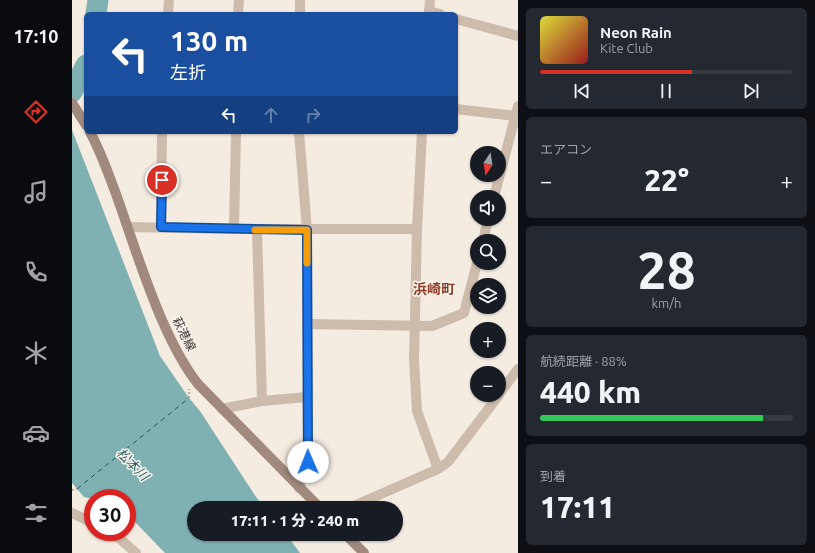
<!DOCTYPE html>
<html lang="ja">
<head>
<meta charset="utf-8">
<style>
  :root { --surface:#171b24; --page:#242831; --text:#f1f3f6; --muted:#9ea1a6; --line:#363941; --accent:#d93025 }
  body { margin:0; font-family:Ubuntu,"Noto Sans JP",sans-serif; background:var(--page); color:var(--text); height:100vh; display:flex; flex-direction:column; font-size:15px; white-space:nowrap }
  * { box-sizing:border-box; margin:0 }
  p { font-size:13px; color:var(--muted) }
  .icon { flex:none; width:22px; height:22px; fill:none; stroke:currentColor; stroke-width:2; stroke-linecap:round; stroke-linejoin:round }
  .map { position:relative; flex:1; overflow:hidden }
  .drawer { display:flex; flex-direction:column; gap:8px; padding:8px; background:#0d0f14; width:297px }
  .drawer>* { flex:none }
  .top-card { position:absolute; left:12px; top:12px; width:374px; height:122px; border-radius:6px; box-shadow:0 1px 3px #0004; background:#1a4fa0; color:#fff; overflow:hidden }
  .needle { width:26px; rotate:192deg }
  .tools { position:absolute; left:398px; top:146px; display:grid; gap:8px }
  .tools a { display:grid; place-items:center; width:36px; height:36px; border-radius:50%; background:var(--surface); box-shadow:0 1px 3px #0004; font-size:20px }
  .speed { position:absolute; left:12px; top:489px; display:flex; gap:8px; font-size:20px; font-weight:700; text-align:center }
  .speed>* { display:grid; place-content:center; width:52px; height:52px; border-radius:50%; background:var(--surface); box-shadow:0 1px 3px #0004; line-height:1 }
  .speed .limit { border:6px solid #d22; background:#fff; color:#111 }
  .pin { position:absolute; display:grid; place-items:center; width:34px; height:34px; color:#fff; margin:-17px; border:2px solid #fff; border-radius:50%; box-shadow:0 1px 4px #0007 }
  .me { position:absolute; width:44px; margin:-22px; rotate:359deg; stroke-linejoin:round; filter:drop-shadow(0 0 3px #0008) }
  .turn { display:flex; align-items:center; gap:14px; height:84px; padding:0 20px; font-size:18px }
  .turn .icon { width:52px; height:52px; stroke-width:2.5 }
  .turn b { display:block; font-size:28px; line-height:34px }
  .lanes { display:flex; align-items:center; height:38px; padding:0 20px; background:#0003; justify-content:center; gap:20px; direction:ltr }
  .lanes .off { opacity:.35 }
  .big { font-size:30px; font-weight:800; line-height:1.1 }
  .drawer .card { flex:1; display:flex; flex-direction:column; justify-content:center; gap:6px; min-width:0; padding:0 14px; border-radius:6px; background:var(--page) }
  .drawer .dial { align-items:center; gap:0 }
  .dial b { font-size:52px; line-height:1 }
  .song { display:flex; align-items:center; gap:12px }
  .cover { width:48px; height:48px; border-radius:6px; background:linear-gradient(135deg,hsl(60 70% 55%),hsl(0 70% 35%)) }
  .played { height:4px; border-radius:2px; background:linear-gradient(90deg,var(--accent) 60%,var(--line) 60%) }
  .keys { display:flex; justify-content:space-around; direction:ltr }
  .heat { display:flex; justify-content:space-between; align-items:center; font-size:22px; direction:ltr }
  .charge { height:6px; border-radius:3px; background:linear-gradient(90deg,#34c759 88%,var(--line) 0) }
  .trip { position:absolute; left:115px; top:501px; width:216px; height:40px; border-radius:20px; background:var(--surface); box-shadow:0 1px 3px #0004; font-weight:800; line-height:40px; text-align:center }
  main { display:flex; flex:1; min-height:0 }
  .tabs { display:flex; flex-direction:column; width:72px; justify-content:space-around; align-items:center; background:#090b0e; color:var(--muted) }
  .tabs .icon { width:28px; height:28px }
  .tabs .on { color:var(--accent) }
  .tabs b { font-size:18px; color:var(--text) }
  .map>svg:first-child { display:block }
</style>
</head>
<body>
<main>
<nav class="tabs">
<b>17:10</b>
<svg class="icon on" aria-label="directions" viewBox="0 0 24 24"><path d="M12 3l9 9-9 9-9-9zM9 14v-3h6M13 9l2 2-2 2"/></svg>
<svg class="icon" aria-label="music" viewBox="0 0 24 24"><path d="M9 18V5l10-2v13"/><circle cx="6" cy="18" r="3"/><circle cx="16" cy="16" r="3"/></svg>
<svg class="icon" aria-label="phone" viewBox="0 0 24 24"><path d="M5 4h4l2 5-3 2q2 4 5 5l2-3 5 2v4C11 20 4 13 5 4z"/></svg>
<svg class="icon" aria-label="climate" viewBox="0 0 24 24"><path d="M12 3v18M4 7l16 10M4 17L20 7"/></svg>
<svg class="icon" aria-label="car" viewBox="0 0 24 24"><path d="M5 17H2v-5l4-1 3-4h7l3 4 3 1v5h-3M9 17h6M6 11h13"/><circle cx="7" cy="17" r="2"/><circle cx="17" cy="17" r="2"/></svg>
<svg class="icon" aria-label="filters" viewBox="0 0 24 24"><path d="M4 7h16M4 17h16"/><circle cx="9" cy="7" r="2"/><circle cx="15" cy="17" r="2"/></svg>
</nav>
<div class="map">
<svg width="446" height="553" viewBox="0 0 446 553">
  <rect width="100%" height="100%" fill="#f4ebe1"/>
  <path fill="#7fb0b2" d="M 0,130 L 88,356 L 117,398 L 128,411 L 184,497 L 193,508 L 122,508 L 122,534 L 214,534 L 228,553 L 93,553 L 64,523 L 55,517 L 55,498 L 21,498 L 21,499 L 12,497 L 0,483 Z"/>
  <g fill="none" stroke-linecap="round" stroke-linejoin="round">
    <g stroke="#7fb0b2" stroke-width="21">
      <path d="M 24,14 L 26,0"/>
      <path d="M 0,92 L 14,65"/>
    </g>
    <path stroke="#1f5a5e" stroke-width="1" stroke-dasharray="5 4" stroke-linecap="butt" d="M 5,489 L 117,398"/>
    <g stroke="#b9a596" stroke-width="2" stroke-dasharray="2 2" stroke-linecap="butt">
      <path d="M 117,398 L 117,389"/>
      <path d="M 0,490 L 5,489"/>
    </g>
    <g stroke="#cdbbac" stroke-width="10">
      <path d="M 357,11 L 368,14"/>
      <path d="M 96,14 L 97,0"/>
      <path d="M 166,14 L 167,0"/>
      <path d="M 228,14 L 228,0"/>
      <path d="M 357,14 L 358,0"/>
      <path d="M 384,19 L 446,36"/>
      <path d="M 384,109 L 443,116"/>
      <path d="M 227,132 L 235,230 L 236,462 L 227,488"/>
      <path d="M 350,132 L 345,229 L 342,360 L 345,411 L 366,469"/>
      <path d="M 422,197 L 446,106"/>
      <path d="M 56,227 L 162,229 L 345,229"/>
      <path d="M 89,227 L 90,132"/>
      <path d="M 162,229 L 164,132"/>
      <path d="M 185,230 L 190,401"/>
      <path d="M 411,241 L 416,219"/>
      <path d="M 235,324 L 360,326 L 392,313 L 405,263"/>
      <path d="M 427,394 L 446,369"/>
      <path d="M 150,409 L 190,401 L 235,397"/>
      <path d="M 277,508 L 366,469 L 376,462 L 427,395"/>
      <path d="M 0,513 L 21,523"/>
      <path d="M 37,532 L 47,538 L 64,553"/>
    </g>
    <g stroke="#a18a7d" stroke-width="10">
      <path d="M 0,103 L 14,125"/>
      <path d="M 18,132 C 29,152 36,173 44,194 C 59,236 72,279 90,320 C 100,343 111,365 126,384 L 248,508"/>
      <path d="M 273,534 L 292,553"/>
    </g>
  </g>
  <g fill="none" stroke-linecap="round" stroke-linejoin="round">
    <g stroke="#114b97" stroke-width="10">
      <path id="route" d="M 90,180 L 89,227 L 235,230 L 236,462"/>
    </g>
    <use href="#route" stroke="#1a73e8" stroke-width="7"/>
    <path stroke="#f59e0b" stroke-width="7" d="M 183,230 L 235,230 L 235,263"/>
  </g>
  <g text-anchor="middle" stroke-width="3" stroke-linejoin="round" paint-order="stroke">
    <g font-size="12" fill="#3b302b" stroke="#fbf5ee">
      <text transform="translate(112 334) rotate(63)" y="4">萩港線</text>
    </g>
    <g font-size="13" font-style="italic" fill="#1f5a5e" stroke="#fbf5ee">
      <text transform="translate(61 464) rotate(45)" y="5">松本川</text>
    </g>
    <g font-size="14" font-weight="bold" fill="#8c3b22" stroke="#fbf5ee">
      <text x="362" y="294">浜崎町</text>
    </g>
  </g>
</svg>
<div class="tools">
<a><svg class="needle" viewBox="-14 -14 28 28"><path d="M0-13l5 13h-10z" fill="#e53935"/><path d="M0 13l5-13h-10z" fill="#9ea1a6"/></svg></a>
<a><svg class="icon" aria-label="sound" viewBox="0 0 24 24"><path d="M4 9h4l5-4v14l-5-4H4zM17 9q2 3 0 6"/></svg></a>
<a><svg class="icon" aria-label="search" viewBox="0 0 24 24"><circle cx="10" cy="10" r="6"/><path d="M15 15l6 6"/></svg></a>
<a><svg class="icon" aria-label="layers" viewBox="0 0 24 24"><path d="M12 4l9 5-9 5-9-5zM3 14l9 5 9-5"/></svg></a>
<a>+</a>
<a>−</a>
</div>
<div class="speed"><div class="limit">30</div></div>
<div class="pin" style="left:90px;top:180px;background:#d93025"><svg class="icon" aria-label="arrive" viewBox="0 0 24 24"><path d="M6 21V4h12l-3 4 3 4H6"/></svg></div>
<svg class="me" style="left:236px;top:462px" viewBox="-20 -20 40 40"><circle r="19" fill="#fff"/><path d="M0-13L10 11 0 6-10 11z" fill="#1a73e8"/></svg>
<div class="trip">17:11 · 1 分 · 240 m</div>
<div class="top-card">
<div class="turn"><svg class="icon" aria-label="left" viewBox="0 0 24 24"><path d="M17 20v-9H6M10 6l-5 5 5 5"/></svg><div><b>130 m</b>左折</div></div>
<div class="lanes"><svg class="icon" aria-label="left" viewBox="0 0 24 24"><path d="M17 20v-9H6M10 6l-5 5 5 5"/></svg><svg class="icon off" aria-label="ahead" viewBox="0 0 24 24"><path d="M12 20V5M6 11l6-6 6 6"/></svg><svg class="icon off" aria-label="right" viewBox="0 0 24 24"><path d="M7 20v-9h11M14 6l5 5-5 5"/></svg></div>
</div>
</div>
<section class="drawer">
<div class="card">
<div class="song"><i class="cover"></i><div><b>Neon Rain</b><p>Kite Club</p></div></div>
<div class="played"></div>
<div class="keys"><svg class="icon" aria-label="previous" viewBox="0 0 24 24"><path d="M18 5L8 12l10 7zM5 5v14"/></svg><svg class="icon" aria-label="pause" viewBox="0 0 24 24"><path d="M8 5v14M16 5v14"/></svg><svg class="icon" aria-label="next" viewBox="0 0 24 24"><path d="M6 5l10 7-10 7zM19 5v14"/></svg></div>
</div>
<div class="card"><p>エアコン</p>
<div class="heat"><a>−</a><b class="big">22°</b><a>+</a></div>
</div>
<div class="card dial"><b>28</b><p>km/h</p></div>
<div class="card"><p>航続距離 · 88%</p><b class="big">440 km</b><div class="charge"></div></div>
<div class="card"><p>到着</p><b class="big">17:11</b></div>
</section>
</main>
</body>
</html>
